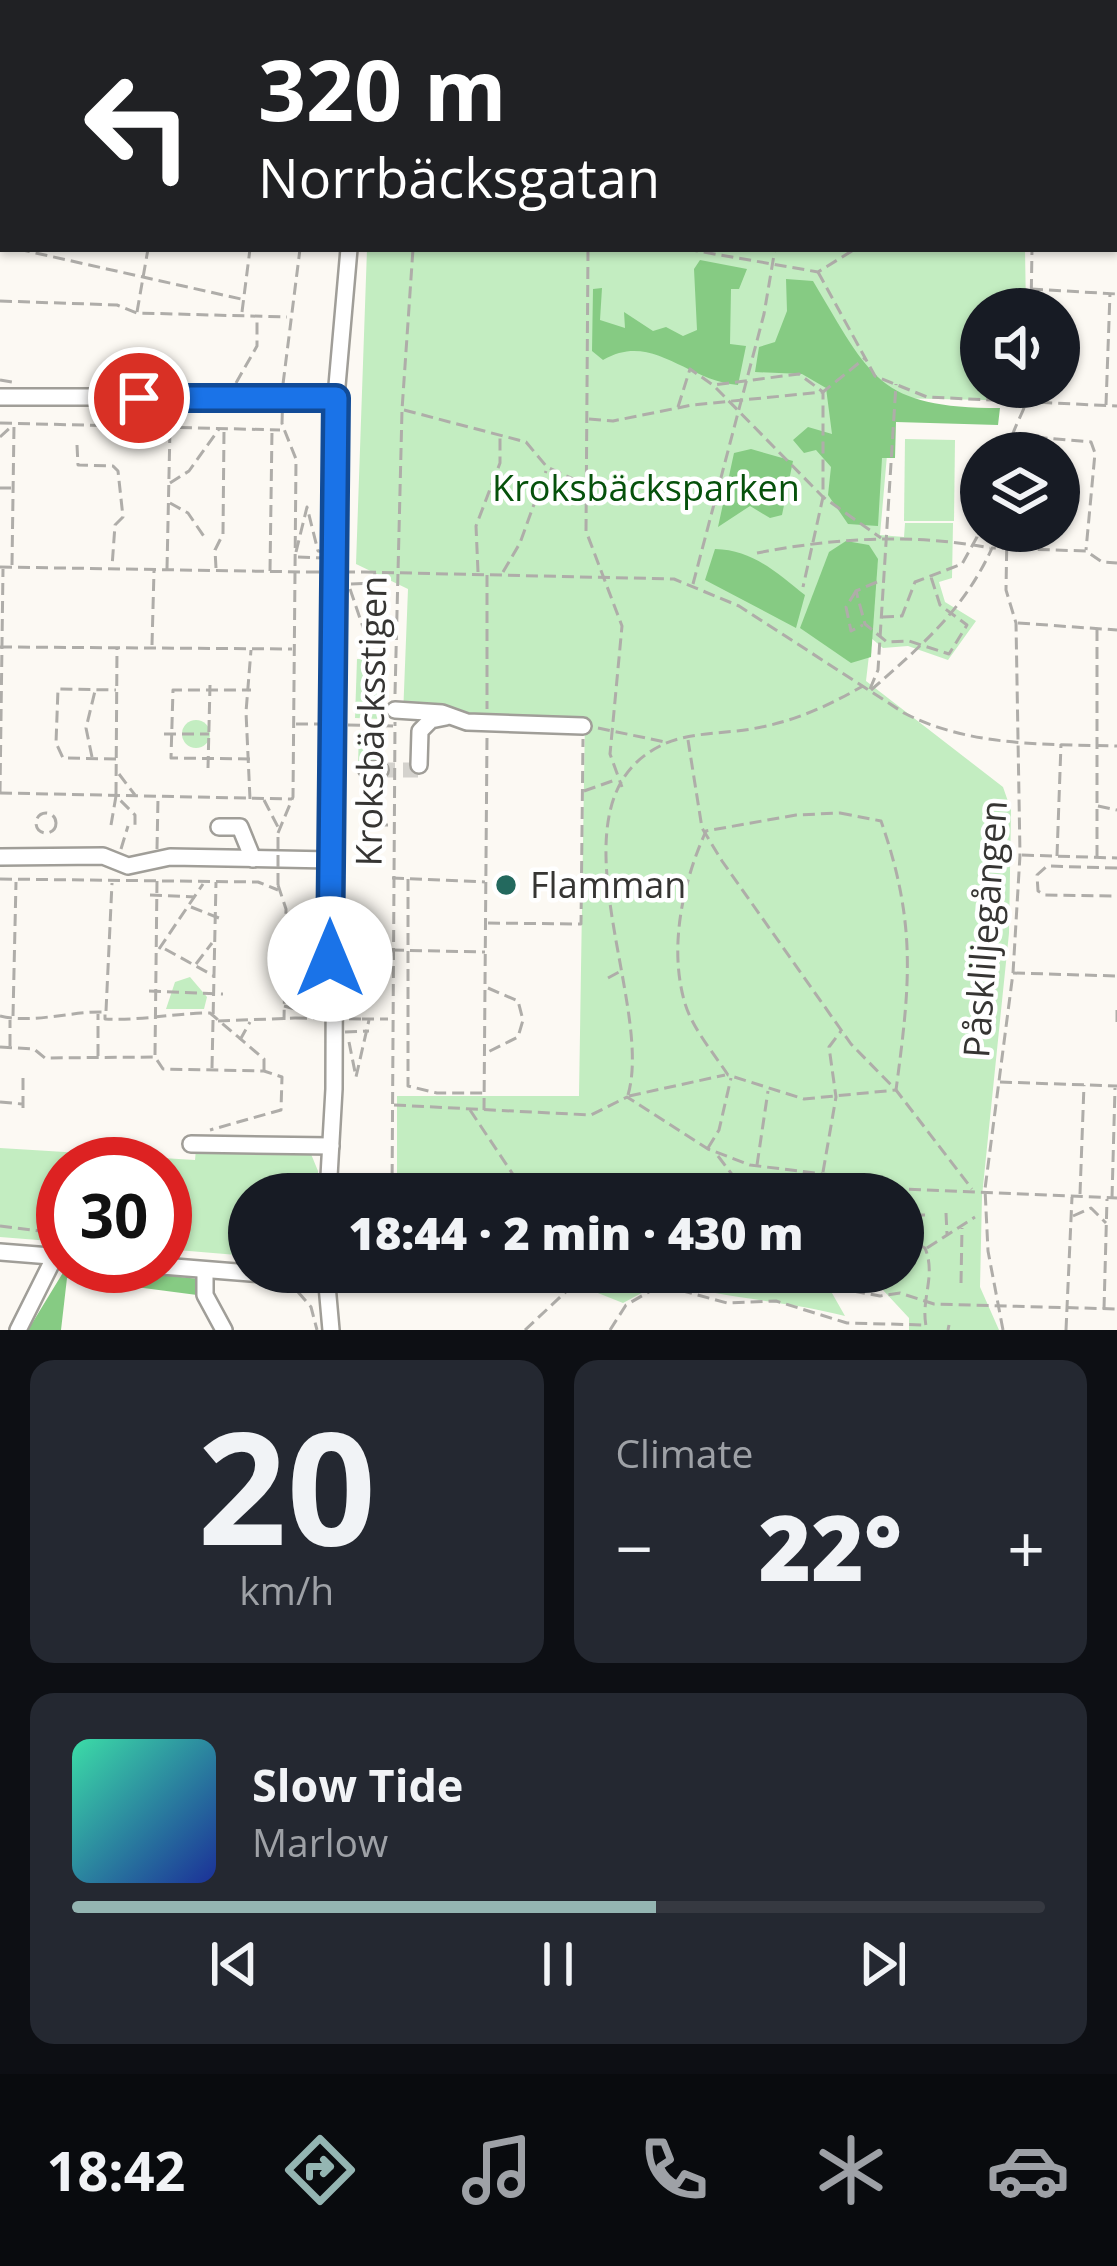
<!DOCTYPE html>
<html lang="en">
<head>
<meta charset="utf-8">
<style>
  :root { --surface:#171b24; --page:#242831; --text:#f1f3f6; --muted:#9ea1a6; --line:#363941; --accent:#94b5b2 }
  body { margin:0; font-family:"Open Sans",sans-serif; background:var(--page); color:var(--text); height:100vh; display:flex; flex-direction:column; font-size:45px; white-space:nowrap }
  * { box-sizing:border-box; margin:0 }
  p { font-size:39px; color:var(--muted) }
  .icon { flex:none; width:66px; height:66px; fill:none; stroke:currentColor; stroke-width:2; stroke-linecap:round; stroke-linejoin:round }
  .map { position:relative; height:1330px; overflow:hidden }
  .side { display:flex; flex-direction:column; gap:30px; padding:30px; background:#0d0f14; flex:1 }
  .side>* { flex:none }
  .banner { position:absolute; left:0px; top:0px; width:1119px; height:252px; box-shadow:0 3px 9px #0004; background:#202124; color:#fff; overflow:hidden }
  .tools { position:absolute; left:960px; top:288px; display:grid; gap:24px }
  .tools a { display:grid; place-items:center; width:120px; height:120px; border-radius:50%; background:var(--surface); box-shadow:0 3px 9px #0004; font-size:60px }
  .speed { position:absolute; left:36px; top:1137px; display:flex; gap:24px; font-size:60px; font-weight:700; text-align:center }
  .speed>* { display:grid; place-content:center; width:156px; height:156px; border-radius:50%; background:var(--surface); box-shadow:0 3px 9px #0004; line-height:1 }
  .speed .limit { border:18px solid #d22; background:#fff; color:#111 }
  .pin { position:absolute; display:grid; place-items:center; width:102px; height:102px; color:#fff; margin:-51px; border:6px solid #fff; border-radius:50%; box-shadow:0 3px 12px #0007 }
  .me { position:absolute; width:132px; margin:-66px; rotate:0deg; stroke-linejoin:round; filter:drop-shadow(0 0 9px #0008) }
  .turn { display:flex; align-items:center; gap:42px; height:252px; padding:0 60px; font-size:54px }
  .turn .icon { width:156px; height:156px; stroke-width:2.5 }
  .turn b { display:block; font-size:84px; line-height:102px }
  .big { font-size:90px; font-weight:800; line-height:1.1 }
  .side .card { flex:1; display:flex; flex-direction:column; justify-content:center; gap:18px; min-width:0; padding:0 42px; border-radius:24px; background:var(--page) }
  .side .dial { align-items:center; gap:0 }
  .dial b { font-size:156px; line-height:1 }
  .song { display:flex; align-items:center; gap:36px }
  .cover { width:144px; height:144px; border-radius:18px; background:linear-gradient(135deg,hsl(160 70% 55%),hsl(230 70% 35%)) }
  .played { height:12px; border-radius:6px; background:linear-gradient(90deg,var(--accent) 60%,var(--line) 60%) }
  .keys { display:flex; justify-content:space-around; direction:ltr }
  .heat { display:flex; justify-content:space-between; align-items:center; font-size:66px; direction:ltr }
  .side .tiles { flex:1; display:grid; gap:30px; grid-template-columns:1fr 1fr }
  .card:last-child { grid-column:span 2 }
  .trip { position:absolute; left:228px; top:1173px; width:696px; height:120px; border-radius:60px; background:var(--surface); box-shadow:0 3px 9px #0004; font-weight:800; line-height:120px; text-align:center }
  .tab-bar { display:flex; height:192px; justify-content:space-around; align-items:center; background:#090b0e; color:var(--muted) }
  .tab-bar .icon { width:84px; height:84px }
  .tab-bar .on { color:var(--accent) }
  .tab-bar b { font-size:54px; color:var(--text) }
  .map>svg:first-child { display:block }
</style>
</head>
<body>
<div class="map">
<svg width="1117" height="1330" viewBox="0 0 1117 1330">
  <rect width="100%" height="100%" fill="#fcf9f3"/>
  <g fill="#c3edc1">
    <path d="M 444,0 L 762,0 L 773,3 L 443,3 Z"/>
    <path d="M 367,249 L 1025,249 L 1026,309 L 981,309 L 981,387 L 1028,387 L 1028,401 L 892,398 L 880,535 L 904,537 L 905,523 L 953,523 L 952,578 L 939,582 L 945,602 L 976,621 L 948,660 L 908,646 L 883,648 L 871,638 L 866,681 L 1003,787 L 1011,810 L 1009,933 L 982,1196 L 980,1287 L 999,1330 L 909,1330 L 909,1318 L 882,1289 L 824,1279 L 845,1316 C 784,1300 724,1299 664,1281 L 623,1303 L 545,1272 L 903,1272 L 903,1194 L 397,1194 L 397,1096 L 579,1096 L 585,718 L 403,716 L 408,589 L 356,564 Z"/>
    <path d="M 905,439 L 955,440 L 954,521 L 904,521 Z"/>
    <path d="M 357,659 L 383,659 L 381,719 L 355,718 Z"/>
    <circle cx="196" cy="734" r="14"/>
    <path d="M 359,731 L 377,731 L 376,765 L 358,765 Z"/>
    <path d="M 190,977 L 207,997 L 204,1009 L 166,1009 L 175,982 Z"/>
    <path d="M 0,1148 L 195,1160 L 196,1149 L 311,1154 L 318,1171 L 318,1194 L 249,1194 L 249,1256 L 165,1249 L 165,1164 L 63,1164 L 63,1242 L 0,1237 Z"/>
  </g>
  <g fill="#86cb83">
    <path d="M 700,260 L 747,269 L 739,289 L 731,289 L 730,344 L 746,346 L 738,385 C 685,380 652,331 603,360 L 592,351 L 593,289 L 602,288 L 600,320 L 625,328 L 624,312 L 653,331 L 666,327 L 683,336 L 697,330 L 694,269 Z"/>
    <path d="M 786,279 L 813,281 C 871,378 878,408 1000,408 L 998,425 L 896,422 L 895,458 L 882,458 L 878,526 L 848,524 L 828,495 L 831,467 L 816,450 L 804,453 L 793,440 L 808,427 L 832,434 L 826,388 L 802,374 L 755,372 L 759,347 L 775,342 L 787,311 Z"/>
    <path d="M 751,449 L 793,461 L 782,515 L 770,518 L 750,506 L 718,527 L 734,453 Z"/>
    <path d="M 846,541 L 869,545 L 878,559 L 871,657 L 851,663 L 800,628 L 829,552 Z"/>
    <path d="M 715,549 C 753,550 776,572 805,595 L 796,628 L 705,580 Z"/>
    <path d="M 67,1266 L 80,1266 L 199,1279 L 197,1295 L 67,1278 L 61,1330 L 28,1330 Z"/>
  </g>
  <g fill="none" stroke-linecap="round" stroke-linejoin="round">
    <path stroke="#d4d2cd" stroke-width="15" stroke-dasharray="15 8" stroke-linecap="butt" d="M 380,770 L 419,770 L 419,765"/>
    <g stroke="#a09e98" stroke-width="20">
      <g id="minor">
        <path d="M 294,0 L 295,1"/>
        <path d="M 877,0 L 897,3"/>
        <path d="M 420,3 L 421,0"/>
        <path d="M 831,3 L 831,0"/>
        <path d="M 990,3 L 990,0"/>
        <path d="M 1116,19 L 1117,19"/>
        <path d="M 0,397 L 336,397"/>
        <path d="M 395,710 L 442,713 L 467,722 L 583,726"/>
        <path d="M 419,765 L 420,731 L 431,720 L 446,717"/>
        <path d="M 367,770 L 380,770"/>
        <path d="M 219,827 L 240,827 L 253,859"/>
        <path d="M 0,857 L 103,856 L 128,866 L 170,857 L 331,860"/>
        <path d="M 191,1144 L 331,1146"/>
        <path d="M 328,1194 L 334,1089 L 336,397 L 349,249"/>
        <path d="M 0,1252 L 63,1257"/>
        <path d="M 162,1266 L 326,1279"/>
        <path d="M 205,1271 L 205,1295 L 224,1330"/>
        <path d="M 326,1274 L 331,1330"/>
        <path d="M 18,1330 L 55,1256"/>
      </g>
    </g>
    <g stroke="#afada9" stroke-width="3" stroke-dasharray="12 6" stroke-linecap="butt">
      <path d="M 347,0 L 359,3"/>
      <path d="M 780,0 L 790,3"/>
      <path d="M 27,3 L 28,0"/>
      <path d="M 313,3 L 314,0"/>
      <path d="M 370,3 L 371,0"/>
      <path d="M 472,3 L 473,0"/>
      <path d="M 0,94 L 3,94"/>
      <path d="M 0,158 L 3,137"/>
      <path d="M 1116,178 L 1117,178"/>
      <path d="M 0,246 L 3,247"/>
      <path d="M 18,249 L 241,299"/>
      <path d="M 588,249 L 586,531 L 622,626 L 610,754 L 622,787"/>
      <path d="M 686,249 L 818,272 L 855,249"/>
      <path d="M 818,272 L 875,376 L 927,397 L 1117,406"/>
      <path d="M 1031,289 L 1117,294"/>
      <path d="M 0,301 L 117,305 L 137,313 L 287,317"/>
      <path d="M 1031,309 L 1032,249"/>
      <path d="M 137,312 L 148,249"/>
      <path d="M 242,312 L 250,249"/>
      <path d="M 0,380 L 12,382"/>
      <path d="M 236,383 L 257,346 L 257,316"/>
      <path d="M 283,384 L 300,249"/>
      <path d="M 716,388 L 823,497 L 881,538"/>
      <path d="M 1106,405 L 1110,293"/>
      <path d="M 678,407 L 690,369 L 713,385 L 799,374 L 823,392 L 823,497 L 803,587"/>
      <path d="M 404,410 L 526,442 L 547,467 L 584,484"/>
      <path d="M 589,419 L 613,421 L 692,405 L 823,392 L 865,358"/>
      <path d="M 0,423 L 280,430"/>
      <path d="M 0,437 L 13,425"/>
      <path d="M 77,445 L 78,465 L 113,466 L 118,471 L 123,517 L 115,525 L 112,567"/>
      <path d="M 988,453 L 1010,435 L 1091,442 L 1095,453 L 1086,550"/>
      <path d="M 1009,453 C 1010,427 1028,411 1029,387"/>
      <path d="M 170,483 L 189,471 L 219,429"/>
      <path d="M 0,488 L 11,488"/>
      <path d="M 170,503 L 188,513 L 205,538"/>
      <path d="M 296,552 L 307,507 L 318,551 L 325,552"/>
      <path d="M 757,553 C 834,538 913,533 990,548"/>
      <path d="M 298,557 L 325,558"/>
      <path d="M 12,565 L 14,425"/>
      <path d="M 0,567 L 307,572"/>
      <path d="M 216,568 L 215,550 L 223,534 L 224,430"/>
      <path d="M 167,569 L 170,428"/>
      <path d="M 270,571 L 272,430"/>
      <path d="M 364,572 L 674,579 L 739,606 L 904,713 C 970,747 1045,744 1117,746"/>
      <path d="M 478,572 L 476,526 L 500,463 L 500,436"/>
      <path d="M 503,572 L 520,543 L 546,471"/>
      <path d="M 487,575 L 487,709"/>
      <path d="M 877,582 L 856,591 L 865,624 L 887,642 L 909,641 L 949,654 L 967,625 L 940,605 L 931,577"/>
      <path d="M 351,584 L 375,583"/>
      <path d="M 693,584 L 764,314 L 775,249"/>
      <path d="M 350,589 L 364,630 L 375,573"/>
      <path d="M 856,591 L 846,607 L 851,631 L 863,625"/>
      <path d="M 882,617 L 902,616 L 915,582 L 962,564 L 977,537 L 981,493"/>
      <path d="M 1018,623 L 1117,630"/>
      <path d="M 152,645 L 154,571"/>
      <path d="M 0,647 L 292,649"/>
      <path d="M 870,689 L 878,670 L 896,384"/>
      <path d="M 871,690 C 921,646 964,610 992,548 L 1086,551 L 1102,562 L 1117,563"/>
      <path d="M 395,694 L 402,410 L 413,249"/>
      <path d="M 296,724 L 319,724"/>
      <path d="M 348,725 L 393,726"/>
      <path d="M 598,728 L 665,742"/>
      <path d="M 164,734 L 209,734"/>
      <path d="M 688,740 L 702,828 L 722,861 L 851,1044 L 896,1090 L 972,1189"/>
      <path d="M 92,757 L 86,728 L 95,691"/>
      <path d="M 116,759 L 63,758 L 56,743 L 58,689 L 116,690"/>
      <path d="M 250,759 L 171,758 L 173,690 L 251,690"/>
      <path d="M 208,768 L 210,685"/>
      <path d="M 119,774 L 135,795"/>
      <path d="M 584,791 L 615,780"/>
      <path d="M 0,793 L 292,799"/>
      <path d="M 0,793 L 3,569"/>
      <path d="M 116,794 L 117,648"/>
      <path d="M 250,799 L 246,712 L 251,650"/>
      <path d="M 264,800 L 279,829"/>
      <path d="M 1098,806 L 1117,810"/>
      <path d="M 840,813 L 881,821 C 917,924 910,985 896,1090 L 804,1099 L 728,1075 C 713,1052 691,1027 684,1000 C 669,945 683,882 706,831 L 796,815 Z"/>
      <circle cx="46" cy="823" r="10"/>
      <path d="M 111,825 L 116,796 L 135,815 L 135,826"/>
      <path d="M 376,825 L 393,825"/>
      <path d="M 278,833 L 293,797 L 296,459 L 282,424"/>
      <path d="M 121,849 L 128,826"/>
      <path d="M 157,849 L 158,798"/>
      <path d="M 1022,855 L 1117,858"/>
      <path d="M 1057,856 L 1061,744"/>
      <path d="M 1097,857 L 1097,629"/>
      <path d="M 1117,868 L 1047,866 L 1037,875 L 1038,891 L 1045,895 L 1117,896"/>
      <path d="M 392,878 L 485,882"/>
      <path d="M 0,879 L 258,882 L 278,890"/>
      <path d="M 408,879 L 408,1086 L 437,1093 L 484,1093"/>
      <path d="M 278,885 L 286,909 L 284,1020"/>
      <path d="M 150,895 L 195,897"/>
      <path d="M 191,907 L 224,920"/>
      <path d="M 488,923 L 581,924 L 583,739"/>
      <path d="M 159,949 L 203,884"/>
      <path d="M 165,949 L 214,976"/>
      <path d="M 392,950 L 485,952"/>
      <path d="M 196,964 L 212,943"/>
      <path d="M 1013,973 L 1117,976"/>
      <path d="M 608,978 L 619,972"/>
      <path d="M 488,988 L 518,1001 L 523,1020 L 518,1037 L 488,1052"/>
      <path d="M 149,991 L 223,994"/>
      <path d="M 284,1006 L 295,1009 L 305,962 L 316,1004"/>
      <path d="M 295,1009 L 316,1009"/>
      <path d="M 1117,1010 L 1117,1027"/>
      <path d="M 106,1011 L 112,883"/>
      <path d="M 0,1016 C 34,1024 70,1011 105,1012 L 105,1019 C 142,1021 173,1013 210,1013 L 264,1059 L 264,1070"/>
      <path d="M 13,1016 L 16,882"/>
      <path d="M 362,1019 L 388,1019"/>
      <path d="M 218,1021 L 295,1018"/>
      <path d="M 345,1032 L 369,1031"/>
      <path d="M 240,1040 L 250,1022"/>
      <path d="M 349,1042 L 356,1077 L 369,1020"/>
      <path d="M 10,1046 L 10,1020"/>
      <path d="M 0,1047 L 34,1049 L 45,1058 L 155,1057 L 163,1069 L 264,1071 L 282,1077 L 281,1110 L 210,1130"/>
      <path d="M 155,1055 L 157,880"/>
      <path d="M 98,1056 L 98,1014"/>
      <path d="M 212,1068 L 216,882"/>
      <path d="M 23,1078 L 23,1112"/>
      <path d="M 1000,1082 L 1117,1086"/>
      <path d="M 628,1095 C 655,1003 544,804 660,746 C 687,732 722,734 751,729 C 793,722 826,707 863,686"/>
      <path d="M 629,1096 L 725,1075"/>
      <path d="M 0,1102 L 22,1104"/>
      <path d="M 394,1105 L 591,1115 L 627,1097 L 708,1149 L 750,1165 L 839,1176 L 882,1188 L 1117,1198"/>
      <path d="M 470,1110 L 526,1194"/>
      <path d="M 484,1110 L 487,737"/>
      <path d="M 708,1148 L 719,1130 L 731,1078"/>
      <path d="M 718,1156 L 747,1194"/>
      <path d="M 757,1165 L 768,1091"/>
      <path d="M 823,1172 L 836,1097 L 829,1047 L 841,1031"/>
      <path d="M 392,1194 L 395,722"/>
      <path d="M 755,1194 L 773,1186 L 776,1170"/>
      <path d="M 1080,1194 L 1084,1085"/>
      <path d="M 1112,1198 L 1115,1088"/>
      <path d="M 946,1213 L 947,1234"/>
      <path d="M 903,1215 L 925,1215"/>
      <path d="M 1073,1216 L 1091,1208 L 1106,1223"/>
      <path d="M 0,1226 L 40,1231 L 63,1242"/>
      <path d="M 903,1238 L 925,1248 C 937,1277 919,1301 927,1330"/>
      <path d="M 927,1248 L 975,1217"/>
      <path d="M 903,1258 L 913,1242"/>
      <path d="M 590,1272 L 646,1272"/>
      <path d="M 650,1272 L 664,1272"/>
      <path d="M 731,1272 L 753,1283 L 789,1279 L 880,1296 L 900,1293 L 934,1304 L 1117,1309"/>
      <path d="M 895,1275 L 896,1272"/>
      <path d="M 961,1283 L 962,1228"/>
      <path d="M 298,1292 L 311,1307 L 317,1330"/>
      <path d="M 1104,1309 L 1107,1199"/>
      <path d="M 525,1330 L 587,1272"/>
      <path d="M 610,1330 L 626,1305 L 661,1285 L 727,1303 L 776,1301 L 847,1323 L 926,1325"/>
      <path d="M 948,1330 L 949,1325"/>
      <path d="M 1003,1330 L 988,1251 L 985,1189 L 1013,973 L 1020,855 L 1016,623 L 1006,590 L 1007,531"/>
      <path d="M 1066,1330 L 1072,1197"/>
    </g>
    <use href="#minor" stroke="#fff" stroke-width="15"/>
    <g stroke="#afada9" stroke-width="3" stroke-dasharray="12 6" stroke-linecap="butt">
      <path d="M 282,424 L 283,386"/>
      <path d="M 307,572 L 364,572"/>
      <path d="M 278,885 L 278,833"/>
      <path d="M 295,1018 L 362,1019"/>
    </g>
  </g>
  <g fill="none" stroke-linecap="round" stroke-linejoin="round">
    <g stroke="#114b97" stroke-width="30">
      <path id="route" d="M 139,398 L 336,398 L 330,959"/>
    </g>
    <use href="#route" stroke="#1a73e8" stroke-width="21"/>
  </g>
  <circle fill="#23695e" stroke="#fff" stroke-width="4.5" cx="506" cy="885" r="12"/>
  <g text-anchor="middle" stroke-width="9" stroke-linejoin="round" paint-order="stroke">
    <g font-size="36" fill="#06510b" stroke="#fff">
      <text x="646" y="501">Kroksbäcksparken</text>
    </g>
    <g font-size="36" fill="#363533" stroke="#fff">
      <text transform="translate(371 721) rotate(-89)" y="13">Kroksbäcksstigen</text>
      <text transform="translate(985 929) rotate(-86)" y="13">Påskliljegången</text>
    </g>
    <g font-size="36" fill="#363533" stroke="#fff" text-anchor="start">
      <text x="530" y="898">Flamman</text>
    </g>
  </g>
</svg>
<div class="tools">
<a><svg class="icon" aria-label="sound" viewBox="0 0 24 24"><path d="M4 9h4l5-4v14l-5-4H4zM17 9q2 3 0 6"/></svg></a>
<a><svg class="icon" aria-label="layers" viewBox="0 0 24 24"><path d="M12 4l9 5-9 5-9-5zM3 14l9 5 9-5"/></svg></a>
</div>
<div class="speed"><div class="limit">30</div></div>
<div class="pin" style="left:139px;top:398px;background:#d93025"><svg class="icon" aria-label="arrive" viewBox="0 0 24 24"><path d="M6 21V4h12l-3 4 3 4H6"/></svg></div>
<svg class="me" style="left:330px;top:959px" viewBox="-20 -20 40 40"><circle r="19" fill="#fff"/><path d="M0-13L10 11 0 6-10 11z" fill="#1a73e8"/></svg>
<div class="trip">18:44 · 2 min · 430 m</div>
<div class="banner">
<div class="turn"><svg class="icon" aria-label="left" viewBox="0 0 24 24"><path d="M17 20v-9H6M10 6l-5 5 5 5"/></svg><div><b>320 m</b>Norrbäcksgatan</div></div>
</div>
</div>
<section class="side">
<div class="tiles">
<div class="card dial"><b>20</b><p>km/h</p></div>
<div class="card"><p>Climate</p>
<div class="heat"><a>−</a><b class="big">22°</b><a>+</a></div>
</div>
<div class="card">
<div class="song"><i class="cover"></i><div><b>Slow Tide</b><p>Marlow</p></div></div>
<div class="played"></div>
<div class="keys"><svg class="icon" aria-label="previous" viewBox="0 0 24 24"><path d="M18 5L8 12l10 7zM5 5v14"/></svg><svg class="icon" aria-label="pause" viewBox="0 0 24 24"><path d="M8 5v14M16 5v14"/></svg><svg class="icon" aria-label="next" viewBox="0 0 24 24"><path d="M6 5l10 7-10 7zM19 5v14"/></svg></div>
</div>
</div>
</section>
<nav class="tab-bar">
<b>18:42</b>
<svg class="icon on" aria-label="directions" viewBox="0 0 24 24"><path d="M12 3l9 9-9 9-9-9zM9 14v-3h6M13 9l2 2-2 2"/></svg>
<svg class="icon" aria-label="music" viewBox="0 0 24 24"><path d="M9 18V5l10-2v13"/><circle cx="6" cy="18" r="3"/><circle cx="16" cy="16" r="3"/></svg>
<svg class="icon" aria-label="phone" viewBox="0 0 24 24"><path d="M5 4h4l2 5-3 2q2 4 5 5l2-3 5 2v4C11 20 4 13 5 4z"/></svg>
<svg class="icon" aria-label="climate" viewBox="0 0 24 24"><path d="M12 3v18M4 7l16 10M4 17L20 7"/></svg>
<svg class="icon" aria-label="car" viewBox="0 0 24 24"><path d="M5 17H2v-5l4-1 3-4h7l3 4 3 1v5h-3M9 17h6M6 11h13"/><circle cx="7" cy="17" r="2"/><circle cx="17" cy="17" r="2"/></svg>
</nav>
</body>
</html>
